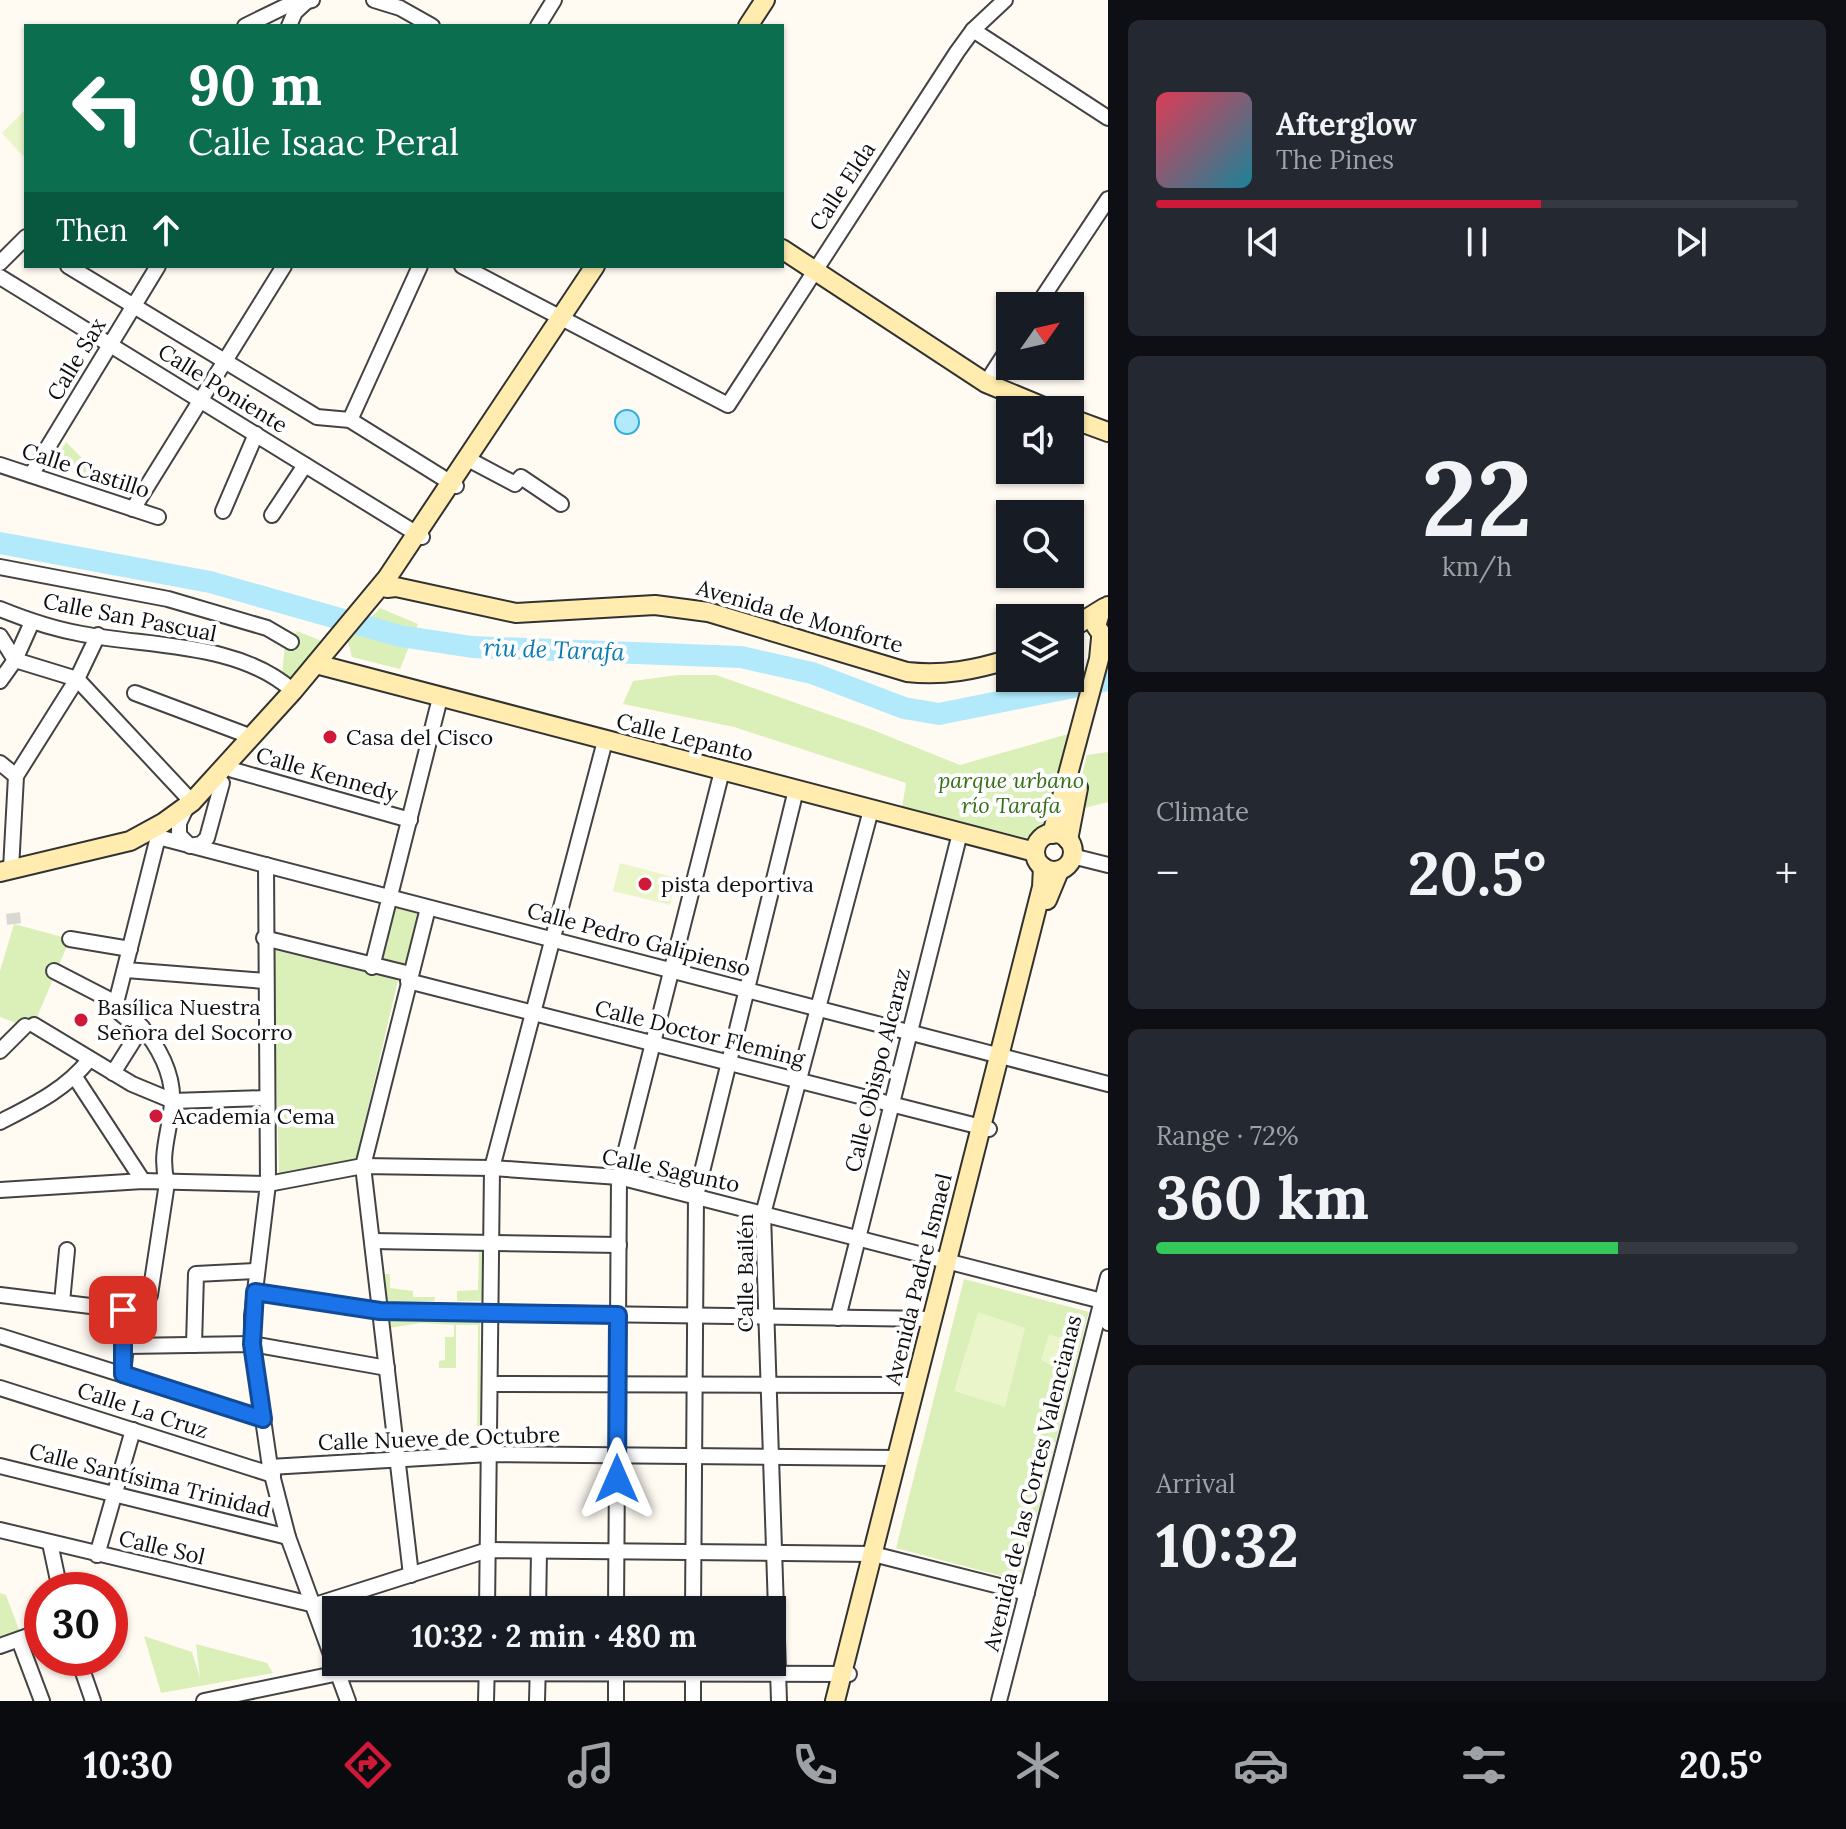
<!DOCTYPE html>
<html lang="en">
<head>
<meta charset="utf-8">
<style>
  :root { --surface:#171b24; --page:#242831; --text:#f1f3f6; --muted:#9ea1a6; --line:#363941; --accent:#d01838 }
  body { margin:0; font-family:Lora,serif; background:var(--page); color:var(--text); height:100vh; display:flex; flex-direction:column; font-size:30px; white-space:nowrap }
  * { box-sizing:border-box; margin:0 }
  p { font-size:26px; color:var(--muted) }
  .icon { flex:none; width:44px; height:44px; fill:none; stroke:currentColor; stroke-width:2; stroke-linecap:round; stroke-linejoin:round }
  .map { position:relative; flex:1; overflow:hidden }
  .details { display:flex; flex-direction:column; gap:20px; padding:20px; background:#0d0f14; width:738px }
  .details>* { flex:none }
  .top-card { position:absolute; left:24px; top:24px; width:760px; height:244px; border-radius:0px; box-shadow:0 2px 6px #0004; background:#0b6e4f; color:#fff; overflow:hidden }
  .needle { width:52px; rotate:56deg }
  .tools { position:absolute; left:996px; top:292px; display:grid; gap:16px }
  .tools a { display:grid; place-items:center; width:88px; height:88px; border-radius:0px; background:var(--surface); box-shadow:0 2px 6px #0004; font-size:40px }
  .speed { position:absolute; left:24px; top:1572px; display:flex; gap:16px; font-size:40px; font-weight:700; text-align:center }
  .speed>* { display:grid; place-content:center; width:104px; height:104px; border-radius:50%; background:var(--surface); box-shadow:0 2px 6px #0004; line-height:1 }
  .speed .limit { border:12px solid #d22; background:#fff; color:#111 }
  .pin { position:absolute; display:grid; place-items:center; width:68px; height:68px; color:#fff; margin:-34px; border-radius:16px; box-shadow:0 4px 12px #0006 }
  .me { position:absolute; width:88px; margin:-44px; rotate:0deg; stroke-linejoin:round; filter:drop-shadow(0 0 6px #0008) }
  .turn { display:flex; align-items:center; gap:28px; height:168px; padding:0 32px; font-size:36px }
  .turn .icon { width:104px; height:104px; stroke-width:2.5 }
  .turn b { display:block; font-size:56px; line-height:68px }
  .then { display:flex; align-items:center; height:76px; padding:0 32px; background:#0003; gap:16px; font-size:30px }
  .big { font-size:60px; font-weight:700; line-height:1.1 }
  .details .card { flex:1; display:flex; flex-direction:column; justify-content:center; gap:12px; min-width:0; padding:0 28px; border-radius:12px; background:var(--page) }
  .details .dial { align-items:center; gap:0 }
  .dial b { font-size:104px; line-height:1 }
  .song { display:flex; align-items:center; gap:24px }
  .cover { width:96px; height:96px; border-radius:12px; background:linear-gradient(135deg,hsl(350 70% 55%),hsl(190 70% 35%)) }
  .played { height:8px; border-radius:4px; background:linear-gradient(90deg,var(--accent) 60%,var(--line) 60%) }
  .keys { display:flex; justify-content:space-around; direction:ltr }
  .heat { display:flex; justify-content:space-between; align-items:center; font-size:44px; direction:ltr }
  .charge { height:12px; border-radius:6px; background:linear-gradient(90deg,#34c759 72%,var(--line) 0) }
  .trip { position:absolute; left:322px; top:1596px; width:464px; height:80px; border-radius:0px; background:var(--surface); box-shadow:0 2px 6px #0004; font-weight:700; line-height:80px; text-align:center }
  .dock { display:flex; height:128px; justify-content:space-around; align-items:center; background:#090b0e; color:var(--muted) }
  .dock .icon { width:56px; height:56px }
  .dock .selected { color:var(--accent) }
  .dock b { font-size:36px; color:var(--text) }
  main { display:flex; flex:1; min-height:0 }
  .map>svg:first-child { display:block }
</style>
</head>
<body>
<main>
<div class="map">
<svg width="1108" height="1701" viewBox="0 0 1108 1701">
  <rect width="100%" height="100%" fill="#fffbf3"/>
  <g fill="#dbefb8">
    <path d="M 66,442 L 107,483 L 52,465 Z"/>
    <path d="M 380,608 L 418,624 L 400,669 L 352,657 L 348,642 Z"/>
    <path d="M 297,631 L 329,644 L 297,681 L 282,675 L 285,644 L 289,646 Z"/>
    <path d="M 678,675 L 716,675 L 873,730 L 960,765 L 1068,734 L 1046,824 L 1026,838 L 902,808 L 906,783 L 734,727 L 623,704 L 633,681 Z"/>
    <path d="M 1108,752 L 1108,802 L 1073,811 L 1087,755 Z"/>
    <path d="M 392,907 L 420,914 L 404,972 L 377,967 Z"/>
    <path d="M 14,924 L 70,939 L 32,1029 L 0,1017 L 0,971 Z"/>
    <path d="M 273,950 L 398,980 L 355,1164 L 279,1174 Z"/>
    <path d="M 464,1246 L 484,1246 L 483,1298 L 480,1301 L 457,1301 L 457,1291 L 478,1290 L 479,1251 L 464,1250 Z"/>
    <path d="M 383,1274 L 390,1274 L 390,1288 L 413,1291 L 413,1297 L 435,1297 L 434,1301 L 386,1302 Z"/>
    <path d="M 964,1279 L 1089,1312 L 1020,1581 L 896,1548 Z"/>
    <path d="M 389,1319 L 480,1319 L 481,1446 L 477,1447 L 478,1325 L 456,1325 L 456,1368 L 439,1368 L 439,1361 L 445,1360 L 445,1337 L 454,1337 L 454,1325 L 421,1323 L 389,1328 Z"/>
    <path d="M 0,1593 L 6,1595 L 20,1632 L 0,1639 Z"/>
    <path d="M 144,1636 L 192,1652 L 200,1678 L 196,1644 L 267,1663 L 273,1673 L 161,1693 Z"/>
  </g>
  <g fill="#ebf5ca">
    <path d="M 26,109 L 26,153 L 23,156 L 2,133 Z"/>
    <path d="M 620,863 L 677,878 L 670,905 L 613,891 Z"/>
    <path d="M 978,1312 L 1025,1328 L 1005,1407 L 954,1391 Z"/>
    <path d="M 1049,1334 L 1062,1338 L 1054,1367 L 1041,1360 Z"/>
  </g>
  <circle fill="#b2eafc" stroke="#31addb" stroke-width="2" cx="627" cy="422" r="12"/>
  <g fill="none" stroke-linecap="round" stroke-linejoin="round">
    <path stroke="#b2eafc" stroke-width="22" d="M 0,543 L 210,582 L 400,636 L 472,647 L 741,657 L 812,673 L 904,708 L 939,714 L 1108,680"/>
    <path stroke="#dbd8d1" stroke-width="14" stroke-dasharray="14 7" stroke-linecap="butt" d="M 13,913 L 14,924"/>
    <g stroke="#434343" stroke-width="18">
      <g id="street">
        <path d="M 374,0 L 400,8 L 432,26"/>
        <path d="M 245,26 L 284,7 L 312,0"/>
        <path d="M 289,26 L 295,12 L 307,1"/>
        <path d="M 538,26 L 554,0"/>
        <path d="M 973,30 L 1108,118"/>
        <path d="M 0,263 L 26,237"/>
        <path d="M 68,266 L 317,417 L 350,420 L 456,486"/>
        <path d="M 462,266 L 728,405 L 957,52 L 973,30 L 1005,0"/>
        <path d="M 0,277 L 422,537"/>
        <path d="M 1037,306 L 1108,199"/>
        <path d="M 986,383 L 1010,346"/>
        <path d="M 350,420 L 420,266"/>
        <path d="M 466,458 L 515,484 L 521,477 L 561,504"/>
        <path d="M 0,465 L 158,517"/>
        <path d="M 31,475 L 158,266"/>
        <path d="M 133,509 L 284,266"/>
        <path d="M 223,511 L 256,434"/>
        <path d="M 272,515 L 305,465"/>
        <path d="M 0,567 L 168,599 L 267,628 L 291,642"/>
        <path d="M 0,609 C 27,620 54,629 82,634 C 149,647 239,642 293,691"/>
        <path d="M 0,636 L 15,660 L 77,679 L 192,802"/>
        <path d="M 0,681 L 15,660 L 32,622"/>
        <path d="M 135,693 L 252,737"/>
        <path d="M 0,763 L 16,776"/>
        <path d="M 233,770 L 410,820"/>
        <path d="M 187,806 L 179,823 L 179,835 L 190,846 L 201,844 L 207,838 L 222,783"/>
        <path d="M 1072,856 L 1108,865"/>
        <path d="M 266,865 L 268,1184 L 363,1166 L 428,908"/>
        <path d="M 11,869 L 16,776 L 77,679 L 98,635"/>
        <path d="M 264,938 L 410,974"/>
        <path d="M 70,939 L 130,949"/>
        <path d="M 372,967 L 440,698"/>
        <path d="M 126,970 L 265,981"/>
        <path d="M 54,971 L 116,1003"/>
        <path d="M 408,981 L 989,1129"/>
        <path d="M 116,1003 L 158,837 L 1108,1084"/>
        <path d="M 116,1003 L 115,1009 L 137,1027 L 139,1024 C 158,1045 174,1074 172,1103 C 170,1132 159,1154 167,1183 L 150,1295 L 148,1299 L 122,1305 L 126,1346 L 123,1374"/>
        <path d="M 34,1025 L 132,1084 L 173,1101 L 267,1098"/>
        <path d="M 0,1051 L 25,1026"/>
        <path d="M 113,1073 L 142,1027"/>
        <path d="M 75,1077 L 143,1181"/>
        <path d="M 0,1122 C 33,1105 65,1090 89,1060"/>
        <path d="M 0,1190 L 143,1181 L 268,1184 L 252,1316 L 252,1344 L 270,1467 L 288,1537 L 348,1701"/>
        <path d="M 372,1241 L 619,1245"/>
        <path d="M 255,1292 L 380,1311 L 933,1319"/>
        <path d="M 0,1295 L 123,1310"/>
        <path d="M 62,1302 L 67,1250"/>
        <path d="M 838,1318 L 960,833"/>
        <path d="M 0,1336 L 263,1419"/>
        <path d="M 194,1345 L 196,1274 L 255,1271"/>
        <path d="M 126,1346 L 252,1344 L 387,1368"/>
        <path d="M 490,1384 L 916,1385"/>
        <path d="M 0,1388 L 273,1475"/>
        <path d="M 0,1466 L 288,1537"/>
        <path d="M 270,1467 L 489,1454 L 897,1458"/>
        <path d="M 0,1530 L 315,1605 L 488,1550 L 873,1554 L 1027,1593"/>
        <path d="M 50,1543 L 60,1590"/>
        <path d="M 97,1555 L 133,1430"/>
        <path d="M 411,1575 L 363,1166 L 492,1168 L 619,1177 L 1102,1301 L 1108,1323"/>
        <path d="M 487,1610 L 492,1168 L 605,741"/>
        <path d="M 538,1610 L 539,1551"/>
        <path d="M 616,1610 L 619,1177 L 722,771"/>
        <path d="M 693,1610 L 696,1196 L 796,790"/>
        <path d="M 19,1640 L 42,1701"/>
        <path d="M 0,1646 L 42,1631"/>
        <path d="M 78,1658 L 93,1701"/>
        <path d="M 204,1701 L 339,1673 L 849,1674"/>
        <path d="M 486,1701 L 487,1662"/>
        <path d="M 537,1701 L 538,1662"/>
        <path d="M 616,1701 L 616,1662"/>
        <path d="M 693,1701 L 693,1662"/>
        <path d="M 779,1701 L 763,1214 L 871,810"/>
        <path d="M 999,1701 L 1108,1277"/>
      </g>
    </g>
    <g stroke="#323232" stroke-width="22">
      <g id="secondary">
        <path d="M 748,26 L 765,0"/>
        <path d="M 782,249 L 986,383 L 1051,410"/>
        <path d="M 1070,418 L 1108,432"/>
        <path d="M 387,588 L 396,587 L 516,613 L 655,605 L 708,612 L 907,672 C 944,676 975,670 1010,659"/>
        <path d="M 1108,606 L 1100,613 L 1096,626 L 1108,643"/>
        <path d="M 1070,629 L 1104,608"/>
        <path d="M 316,664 L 1035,852"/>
        <circle cx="1054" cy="852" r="19"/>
        <path d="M 1052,834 L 1099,659 L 1101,638"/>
        <path d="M 1068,840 L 1078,788"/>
        <path d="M 0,872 L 130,841 L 163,823 L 192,802 L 293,691 L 387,578 L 595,266"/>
        <path d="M 1047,900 L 1059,871"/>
        <path d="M 835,1701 L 1042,887 L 1043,867"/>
      </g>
    </g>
    <use href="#street" stroke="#fff" stroke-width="14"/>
    <use href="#secondary" stroke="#ffecae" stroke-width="18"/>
  </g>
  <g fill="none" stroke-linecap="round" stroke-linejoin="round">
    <g stroke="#114b97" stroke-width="20">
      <path id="route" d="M 123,1310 L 123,1374 L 263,1419 L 252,1344 L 255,1292 L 380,1311 L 618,1315 L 617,1479"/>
    </g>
    <use href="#route" stroke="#1a73e8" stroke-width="14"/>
  </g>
  <g fill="#d01838" stroke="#fff" stroke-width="3">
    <circle cx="330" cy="737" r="8"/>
    <circle cx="645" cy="884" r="8"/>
    <circle cx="81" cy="1020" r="8"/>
    <circle cx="156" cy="1116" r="8"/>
  </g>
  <g text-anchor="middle" stroke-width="8" stroke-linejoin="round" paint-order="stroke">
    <g font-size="22" fill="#101010" stroke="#fff">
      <text transform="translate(842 186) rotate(-57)" y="8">Calle Elda</text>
      <text transform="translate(76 359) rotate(-59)" y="8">Calle Sax</text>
      <text transform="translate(223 388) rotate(32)" y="8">Calle Poniente</text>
      <text transform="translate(86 470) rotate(18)" y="8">Calle Castillo</text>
      <text transform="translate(800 616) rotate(16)" y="8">Avenida de Monforte</text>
      <text transform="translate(130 617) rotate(11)" y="8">Calle San Pascual</text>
      <text transform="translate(685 737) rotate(14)" y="8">Calle Lepanto</text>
      <text transform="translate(327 774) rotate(16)" y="8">Calle Kennedy</text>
      <text transform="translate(639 939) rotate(15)" y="8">Calle Pedro Galipienso</text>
      <text transform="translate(700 1033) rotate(14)" y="8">Calle Doctor Fleming</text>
      <text transform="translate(877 1070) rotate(-76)" y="8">Calle Obispo Alcaraz</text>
      <text transform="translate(671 1170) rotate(12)" y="8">Calle Sagunto</text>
      <text transform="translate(745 1273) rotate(-90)" y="8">Calle Bailén</text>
      <text transform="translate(918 1279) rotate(-76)" y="8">Avenida Padre Ismael</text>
      <text transform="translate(143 1410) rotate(18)" y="8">Calle La Cruz</text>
      <text transform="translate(439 1438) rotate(-2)" y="8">Calle Nueve de Octubre</text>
      <text transform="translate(150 1480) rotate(14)" y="8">Calle Santísima Trinidad</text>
      <text transform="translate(1032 1483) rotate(-76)" y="8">Avenida de las Cortes Valencianas</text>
      <text transform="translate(162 1547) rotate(13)" y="8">Calle Sol</text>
    </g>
    <g font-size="22" fill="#101010" stroke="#fff" text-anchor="start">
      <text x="346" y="745">Casa del Cisco</text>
      <text x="661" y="892">pista deportiva</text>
      <text x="97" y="1015">Basílica Nuestra<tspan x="97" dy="25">Señora del Socorro</tspan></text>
      <text x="172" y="1124">Academia Cema</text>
    </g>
    <g font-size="22" font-style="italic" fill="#367018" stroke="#fff">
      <text x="1011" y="788">parque urbano<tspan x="1011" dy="25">río Tarafa</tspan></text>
    </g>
    <g font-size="24" font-style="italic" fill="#0a7db1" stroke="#fff">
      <text transform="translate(554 650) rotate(2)" y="8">riu de Tarafa</text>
    </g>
  </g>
</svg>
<div class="tools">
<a><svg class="needle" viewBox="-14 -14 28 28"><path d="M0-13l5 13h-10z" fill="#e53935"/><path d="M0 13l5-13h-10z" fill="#9ea1a6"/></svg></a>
<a><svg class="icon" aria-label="sound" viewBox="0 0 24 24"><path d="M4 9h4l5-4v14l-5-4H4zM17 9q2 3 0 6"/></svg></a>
<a><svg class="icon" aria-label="search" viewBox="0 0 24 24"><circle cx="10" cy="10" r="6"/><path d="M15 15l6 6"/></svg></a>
<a><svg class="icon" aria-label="layers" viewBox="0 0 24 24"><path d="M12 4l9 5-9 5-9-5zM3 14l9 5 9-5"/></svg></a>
</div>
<div class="speed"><div class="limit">30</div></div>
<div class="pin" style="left:123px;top:1310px;background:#d93025"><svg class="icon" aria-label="arrive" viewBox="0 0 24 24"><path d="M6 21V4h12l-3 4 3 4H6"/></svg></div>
<svg class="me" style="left:617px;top:1479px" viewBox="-20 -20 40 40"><path d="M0-17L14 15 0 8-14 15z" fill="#1a73e8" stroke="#fff" stroke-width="4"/></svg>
<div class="trip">10:32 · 2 min · 480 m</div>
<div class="top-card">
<div class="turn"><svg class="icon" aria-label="left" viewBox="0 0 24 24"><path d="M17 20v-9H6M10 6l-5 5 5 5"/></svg><div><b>90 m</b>Calle Isaac Peral</div></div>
<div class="then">Then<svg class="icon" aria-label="ahead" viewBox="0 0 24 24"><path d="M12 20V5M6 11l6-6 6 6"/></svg></div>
</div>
</div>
<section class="details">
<div class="card">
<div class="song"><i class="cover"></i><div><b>Afterglow</b><p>The Pines</p></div></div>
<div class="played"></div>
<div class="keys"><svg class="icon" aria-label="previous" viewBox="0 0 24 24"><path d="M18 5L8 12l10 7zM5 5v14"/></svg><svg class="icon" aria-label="pause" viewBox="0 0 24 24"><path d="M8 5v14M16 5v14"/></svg><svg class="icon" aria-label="next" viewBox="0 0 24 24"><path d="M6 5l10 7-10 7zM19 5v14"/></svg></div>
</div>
<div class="card dial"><b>22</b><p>km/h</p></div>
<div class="card"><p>Climate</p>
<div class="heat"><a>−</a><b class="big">20.5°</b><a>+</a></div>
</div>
<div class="card"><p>Range · 72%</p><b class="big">360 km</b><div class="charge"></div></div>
<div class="card"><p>Arrival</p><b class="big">10:32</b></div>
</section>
</main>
<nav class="dock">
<b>10:30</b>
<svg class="icon selected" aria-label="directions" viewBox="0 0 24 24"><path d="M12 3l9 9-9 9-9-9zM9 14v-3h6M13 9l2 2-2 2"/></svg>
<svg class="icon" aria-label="music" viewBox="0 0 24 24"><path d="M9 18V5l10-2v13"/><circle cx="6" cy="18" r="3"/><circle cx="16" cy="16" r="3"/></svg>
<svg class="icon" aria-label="phone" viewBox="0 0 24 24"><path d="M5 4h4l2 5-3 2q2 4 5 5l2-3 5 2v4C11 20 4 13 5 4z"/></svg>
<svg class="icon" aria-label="climate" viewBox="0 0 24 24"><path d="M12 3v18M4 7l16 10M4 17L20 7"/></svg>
<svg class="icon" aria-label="car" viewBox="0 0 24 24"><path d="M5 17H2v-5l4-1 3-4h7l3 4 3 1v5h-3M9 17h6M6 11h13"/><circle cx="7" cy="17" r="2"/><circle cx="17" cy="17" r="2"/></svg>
<svg class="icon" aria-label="filters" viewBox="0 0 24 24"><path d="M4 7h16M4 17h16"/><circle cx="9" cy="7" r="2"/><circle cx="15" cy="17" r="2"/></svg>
<b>20.5°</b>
</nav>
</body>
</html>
